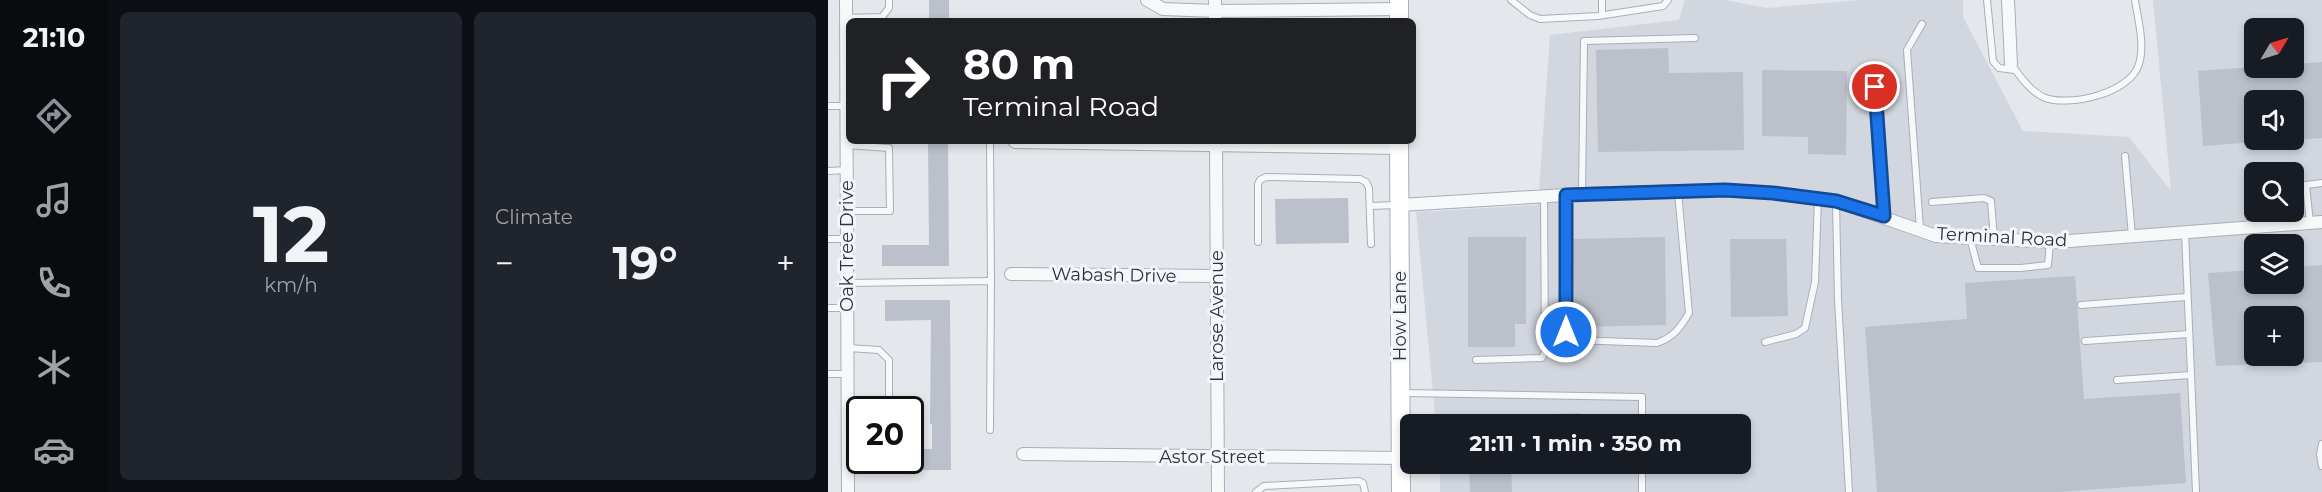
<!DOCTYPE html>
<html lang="en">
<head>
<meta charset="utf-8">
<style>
  :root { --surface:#171b24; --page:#20242c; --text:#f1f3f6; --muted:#9ea1a6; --accent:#8c9099 }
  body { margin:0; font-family:Montserrat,sans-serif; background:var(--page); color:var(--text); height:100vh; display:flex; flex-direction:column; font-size:22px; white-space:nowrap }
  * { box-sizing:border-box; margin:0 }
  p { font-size:20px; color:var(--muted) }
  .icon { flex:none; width:33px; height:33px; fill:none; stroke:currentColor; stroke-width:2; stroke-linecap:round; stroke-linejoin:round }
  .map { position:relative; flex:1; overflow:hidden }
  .side { display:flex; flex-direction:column; gap:12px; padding:12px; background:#0d0f14; width:720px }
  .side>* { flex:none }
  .top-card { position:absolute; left:18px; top:18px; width:570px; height:126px; border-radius:9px; box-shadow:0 3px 9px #0003; background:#202124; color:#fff; overflow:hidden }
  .needle { width:39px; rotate:52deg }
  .buttons { position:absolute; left:1416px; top:18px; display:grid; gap:12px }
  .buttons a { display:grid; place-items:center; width:60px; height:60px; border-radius:9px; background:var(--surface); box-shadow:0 3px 9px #0003; font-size:30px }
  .speed { position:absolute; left:18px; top:396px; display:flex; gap:12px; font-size:30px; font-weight:700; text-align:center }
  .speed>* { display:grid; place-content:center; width:78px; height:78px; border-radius:50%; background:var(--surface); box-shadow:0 3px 9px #0003; line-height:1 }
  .speed .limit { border:3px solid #111; border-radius:9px; background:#fff; color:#111 }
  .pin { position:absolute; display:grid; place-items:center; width:51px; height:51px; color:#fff; margin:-26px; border:3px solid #fff; border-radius:50%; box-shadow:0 2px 6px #0007 }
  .me { position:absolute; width:66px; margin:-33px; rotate:0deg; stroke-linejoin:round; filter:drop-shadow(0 0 4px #0008) }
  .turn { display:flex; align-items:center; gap:21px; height:126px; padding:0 18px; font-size:27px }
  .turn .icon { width:78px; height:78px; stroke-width:2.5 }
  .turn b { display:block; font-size:42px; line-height:51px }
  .big { font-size:45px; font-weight:700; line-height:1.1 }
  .side .widget { flex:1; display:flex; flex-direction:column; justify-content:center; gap:9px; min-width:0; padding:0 21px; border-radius:9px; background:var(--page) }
  .side .dial { align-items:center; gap:0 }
  .dial b { font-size:78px; line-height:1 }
  .heat { display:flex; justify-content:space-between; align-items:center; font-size:33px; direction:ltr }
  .side .tiles { flex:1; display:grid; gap:12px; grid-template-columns:repeat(2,1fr) }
  .trip { position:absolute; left:572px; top:414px; width:351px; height:60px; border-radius:9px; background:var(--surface); box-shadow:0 3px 9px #0003; font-weight:700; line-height:60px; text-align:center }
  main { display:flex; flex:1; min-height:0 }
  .tabs { display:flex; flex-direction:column; width:108px; justify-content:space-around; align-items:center; background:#090b0e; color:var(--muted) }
  .tabs .icon { width:42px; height:42px }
  .tabs .current { color:var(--accent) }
  .tabs b { font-size:27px; color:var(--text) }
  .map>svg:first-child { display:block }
</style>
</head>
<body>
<main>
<nav class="tabs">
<b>21:10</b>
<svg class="icon current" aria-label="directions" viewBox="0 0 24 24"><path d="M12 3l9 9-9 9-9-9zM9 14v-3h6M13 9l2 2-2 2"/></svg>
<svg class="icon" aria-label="music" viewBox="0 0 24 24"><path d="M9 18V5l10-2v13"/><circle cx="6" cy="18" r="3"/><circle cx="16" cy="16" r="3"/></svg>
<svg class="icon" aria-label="phone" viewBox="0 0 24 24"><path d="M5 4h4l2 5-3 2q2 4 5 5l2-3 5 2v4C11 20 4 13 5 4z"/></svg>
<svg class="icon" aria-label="climate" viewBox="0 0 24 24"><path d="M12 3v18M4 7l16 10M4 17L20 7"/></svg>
<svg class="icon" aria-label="car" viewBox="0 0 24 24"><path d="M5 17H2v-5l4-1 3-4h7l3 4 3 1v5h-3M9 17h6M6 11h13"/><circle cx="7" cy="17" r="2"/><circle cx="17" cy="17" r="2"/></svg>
</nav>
<section class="side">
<div class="tiles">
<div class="widget dial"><b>12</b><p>km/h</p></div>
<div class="widget"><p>Climate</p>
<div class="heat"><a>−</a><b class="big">19°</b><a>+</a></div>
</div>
</div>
</section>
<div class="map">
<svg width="1494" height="492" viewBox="0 0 1494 492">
  <rect width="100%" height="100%" fill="#e4e7ec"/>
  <path fill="#d2d6de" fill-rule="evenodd" d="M 857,0 L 897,0 L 939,8 L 1034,0 L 1135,0 L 1135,17 L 1195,131 L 1301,137 L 1343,191 L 1325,0 L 1494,0 L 1494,492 L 612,492 L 612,464 L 912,464 L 912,424 L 608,424 L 588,212 L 710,205 L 722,35 L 851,20 ZM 1426,28 L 1466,28 L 1466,68 L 1426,68 ZM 1426,100 L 1466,100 L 1466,140 L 1426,140 ZM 1426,172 L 1466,172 L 1466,212 L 1426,212 ZM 1426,244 L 1466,244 L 1466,284 L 1426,284 ZM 1426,316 L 1466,316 L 1466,356 L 1426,356 Z"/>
  <g fill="#bbc0ca">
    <rect x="101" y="0" width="20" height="21"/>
    <path d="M 840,48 L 841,73 L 915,72 L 916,150 L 770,152 L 768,50 Z"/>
    <path d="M 1494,62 L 1494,138 L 1466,140 L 1466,100 L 1426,100 L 1426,142 L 1375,146 L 1370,71 L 1426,67 L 1466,68 L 1466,64 Z"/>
    <path d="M 934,70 L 1019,71 L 1018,155 L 980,154 L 980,137 L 934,136 Z"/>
    <path d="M 100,142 L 120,142 L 121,266 L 54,266 L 54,245 L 101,245 Z"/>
    <path d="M 520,198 L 521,243 L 448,244 L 447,199 Z"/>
    <path d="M 640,237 L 698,237 L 698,324 L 687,324 L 687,347 L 640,347 Z"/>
    <path d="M 837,237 L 838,325 L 747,327 L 745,239 Z"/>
    <path d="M 902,239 L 958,239 L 960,316 L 903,317 Z"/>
    <path d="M 1494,265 L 1494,362 L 1466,363 L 1466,316 L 1426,316 L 1426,356 L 1460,356 L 1460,363 L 1388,366 L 1380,273 L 1426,270 L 1426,284 L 1466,284 L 1466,267 Z"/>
    <path d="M 1247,276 L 1256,399 L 1352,393 L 1358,483 L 1229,492 L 1049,492 L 1037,327 L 1139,319 L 1137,283 Z"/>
    <path d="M 57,300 L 122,300 L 123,470 L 58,470 L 57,460 L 82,460 L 82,449 L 104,449 L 104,424 L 102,424 L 103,320 L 57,321 Z"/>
    <path d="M 753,413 L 754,424 L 643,424 L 643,417 Z"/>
    <path d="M 641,464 L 683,464 L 684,492 L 642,492 Z"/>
  </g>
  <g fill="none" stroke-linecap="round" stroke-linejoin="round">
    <g stroke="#a9aeb7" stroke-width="8">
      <g id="service">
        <path d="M 683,0 L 702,15 L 712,19 L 770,16 L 835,6 L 840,0"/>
        <path d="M 774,0 L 774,15"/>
        <path d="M 1159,0 L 1165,61 L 1171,68 L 1187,70"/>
        <path d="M 18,18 L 54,17 L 61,8 L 61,0"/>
        <path d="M 1183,64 C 1192,76 1201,90 1215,97 C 1240,108 1303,93 1311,64 C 1317,45 1310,19 1307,0"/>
        <path d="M 1047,87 L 1056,216"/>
        <path d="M 0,106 L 18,106"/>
        <path d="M 162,141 L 163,281"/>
        <path d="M 1297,156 L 1304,236"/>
        <path d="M 0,171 L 19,170"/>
        <path d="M 1466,186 L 1478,185"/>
        <path d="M 754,194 L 756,41 L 867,38"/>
        <path d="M 738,195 L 738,332 L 745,340 L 829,343 C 846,337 852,328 861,313 L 850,192"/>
        <path d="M 1008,202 L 1010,299 L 1021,492"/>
        <path d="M 1104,202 L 1156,198 L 1163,201 L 1166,239"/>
        <path d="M 542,206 L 568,205"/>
        <path d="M 19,211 L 62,211 L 61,148 L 19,145"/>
        <path d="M 1482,223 L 1478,185 L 1494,183"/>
        <path d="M 1431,226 L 1432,212"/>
        <path d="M 1092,229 L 1079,50 L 1094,24"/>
        <path d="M 1357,232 L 1368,492"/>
        <path d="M 1142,238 L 1150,268 L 1193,268 L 1220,265 L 1222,242"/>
        <path d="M 0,239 L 19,239"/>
        <path d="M 430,242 L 430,184 L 432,180 L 438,177 L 532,179 L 538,182 L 541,188 L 543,244"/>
        <path d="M 20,283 L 163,281 L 162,430"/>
        <path d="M 1253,305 L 1358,297"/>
        <path d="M 0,308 L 19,308"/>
        <path d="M 1257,341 L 1361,334"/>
        <path d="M 937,342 L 968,334 L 977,328 L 987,282 L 990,199"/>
        <path d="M 20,348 L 51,350 L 61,360 L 61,405 L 57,410"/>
        <path d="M 648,360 L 714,358 L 717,352 L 716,197"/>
        <path d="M 0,374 L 19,374"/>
        <path d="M 1289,380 L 1363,375"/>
        <path d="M 575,393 L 814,397 L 814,424"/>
        <path d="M 1494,444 L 1492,454 L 1494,466"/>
        <path d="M 814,464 L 814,492"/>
        <path d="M 428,492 L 436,486 L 531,481 L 535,483 L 537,492"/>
      </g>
    </g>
    <g stroke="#a9aeb7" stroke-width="14">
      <g id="minor">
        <path d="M 18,0 L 20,492"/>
        <path d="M 319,0 L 335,9 L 387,11 L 571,9"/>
        <path d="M 387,0 L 387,21"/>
        <path d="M 1180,0 L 1183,64"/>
        <path d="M 388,141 L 390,492"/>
        <path d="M 187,142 L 571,148"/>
        <path d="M 572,205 L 754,194 L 897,190 L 945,193 L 1008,201 L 1108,236 L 1228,242 L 1494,222"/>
        <path d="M 183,274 L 389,276"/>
        <path d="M 195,454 L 573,458"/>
      </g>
    </g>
    <g stroke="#a9aeb7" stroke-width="20">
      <g id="secondary">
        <path d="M 571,0 L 571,21"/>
        <path d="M 571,141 L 573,492"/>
      </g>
    </g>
    <use href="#service" stroke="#f7f8fa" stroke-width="6"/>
    <use href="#minor" stroke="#f7f8fa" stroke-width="12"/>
    <use href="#secondary" stroke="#fff" stroke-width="18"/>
  </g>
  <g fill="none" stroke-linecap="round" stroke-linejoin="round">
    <g stroke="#114b97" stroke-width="15">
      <path id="route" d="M 738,332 L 738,195 L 897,190 L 945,193 L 1008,201 L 1056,216 L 1047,87"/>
    </g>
    <use href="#route" stroke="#1a73e8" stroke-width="10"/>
  </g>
  <g text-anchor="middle" stroke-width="6" stroke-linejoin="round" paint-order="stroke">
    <g font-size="18" fill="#2b3445" stroke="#f4f6f9">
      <text transform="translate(1174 237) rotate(3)" y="6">Terminal Road</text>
      <text transform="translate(19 246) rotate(-90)" y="6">Oak Tree Drive</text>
      <text transform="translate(286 275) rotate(1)" y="6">Wabash Drive</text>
      <text transform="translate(389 316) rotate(-90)" y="6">Larose Avenue</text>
      <text transform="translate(572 316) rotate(-90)" y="6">How Lane</text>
      <text x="384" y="463">Astor Street</text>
    </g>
  </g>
</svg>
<div class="buttons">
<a><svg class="needle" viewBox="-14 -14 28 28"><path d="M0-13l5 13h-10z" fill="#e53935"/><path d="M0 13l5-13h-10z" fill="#9ea1a6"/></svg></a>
<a><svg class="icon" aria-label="sound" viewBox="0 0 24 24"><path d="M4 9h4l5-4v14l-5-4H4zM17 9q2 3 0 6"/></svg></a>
<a><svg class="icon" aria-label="search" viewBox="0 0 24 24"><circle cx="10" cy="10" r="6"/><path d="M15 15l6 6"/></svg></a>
<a><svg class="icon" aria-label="layers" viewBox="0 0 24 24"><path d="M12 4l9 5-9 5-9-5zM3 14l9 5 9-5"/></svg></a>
<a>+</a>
</div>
<div class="speed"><div class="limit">20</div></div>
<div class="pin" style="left:1047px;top:87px;background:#d93025"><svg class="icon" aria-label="arrive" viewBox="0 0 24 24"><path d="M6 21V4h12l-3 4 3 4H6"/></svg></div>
<svg class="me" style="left:738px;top:332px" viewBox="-20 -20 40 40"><circle r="17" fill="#1a73e8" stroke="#fff" stroke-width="3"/><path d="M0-11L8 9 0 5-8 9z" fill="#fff"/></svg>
<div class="trip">21:11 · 1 min · 350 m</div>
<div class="top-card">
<div class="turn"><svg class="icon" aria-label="right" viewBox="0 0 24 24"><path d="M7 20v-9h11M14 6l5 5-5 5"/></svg><div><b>80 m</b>Terminal Road</div></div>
</div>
</div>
</main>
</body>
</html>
